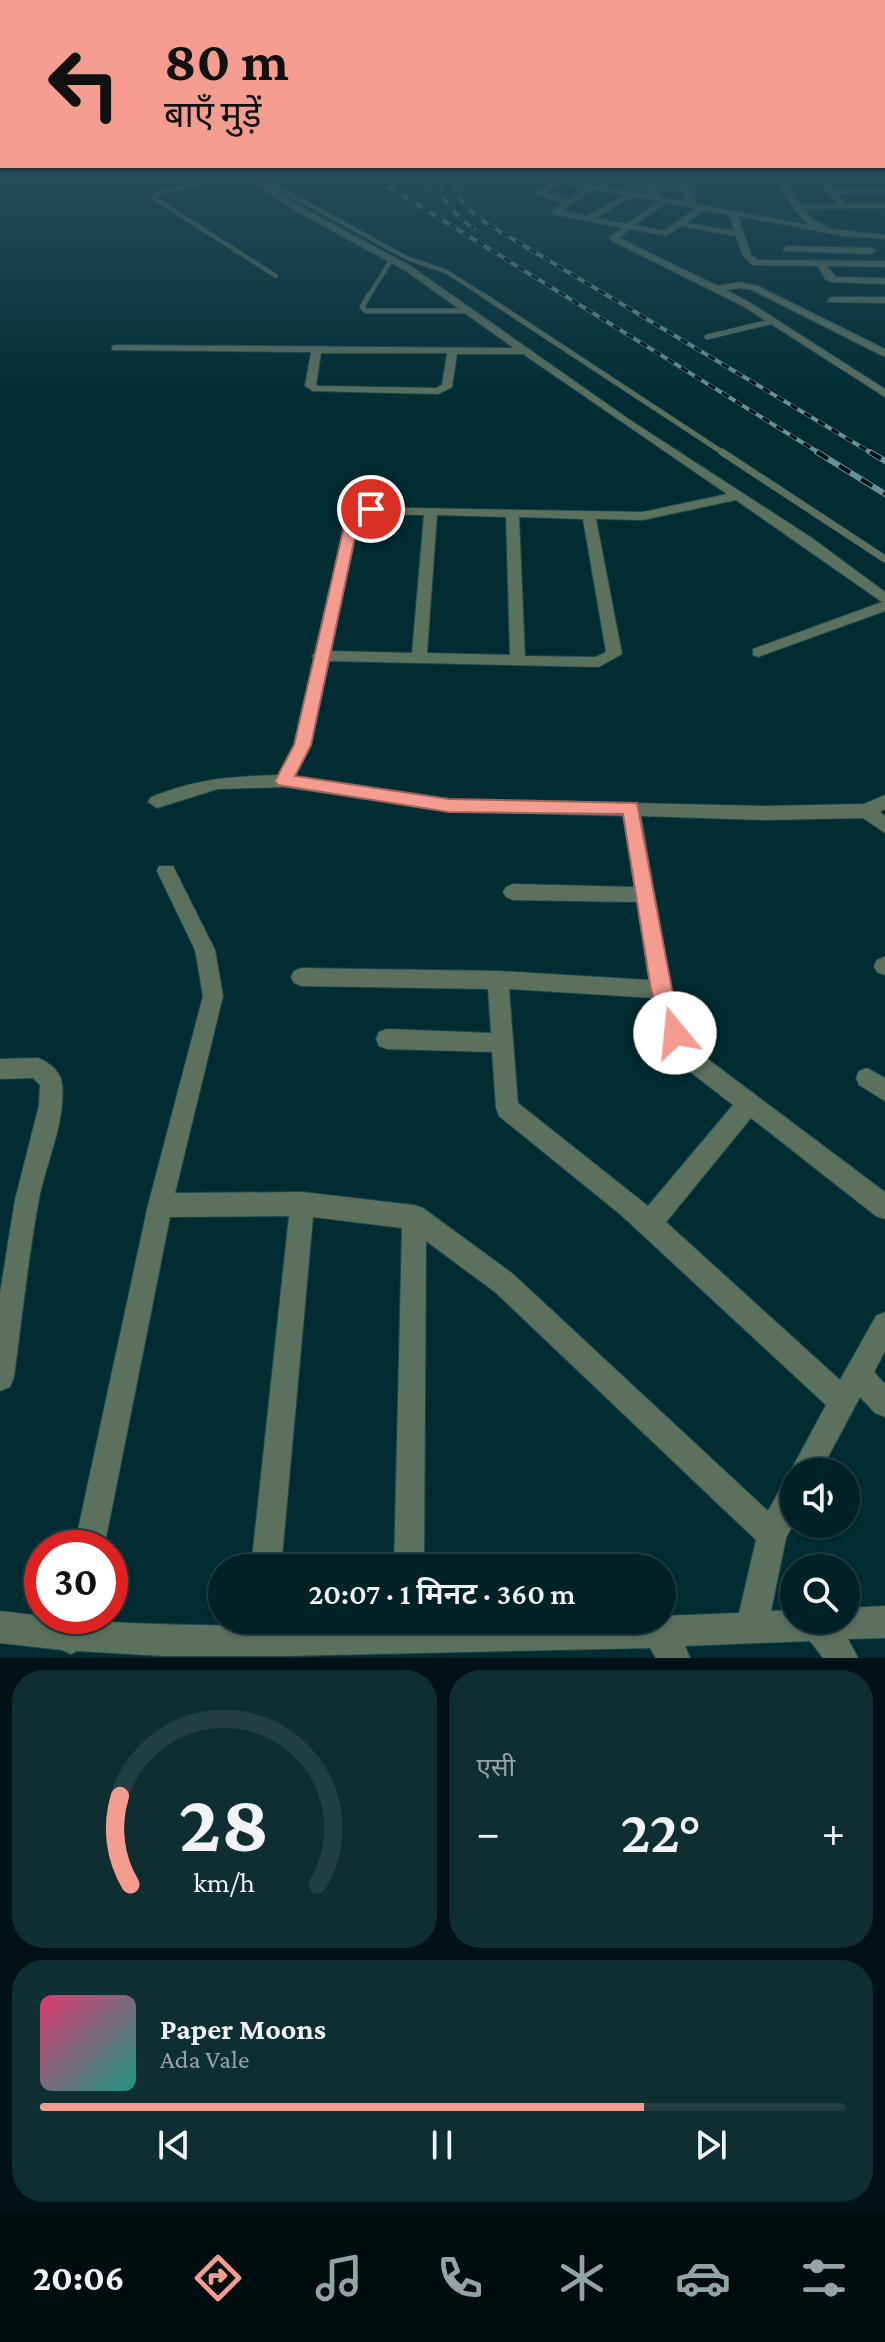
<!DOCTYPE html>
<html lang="hi">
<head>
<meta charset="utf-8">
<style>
  :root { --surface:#002126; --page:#0e2e32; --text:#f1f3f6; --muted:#95a3a7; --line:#223e43; --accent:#f59c90 }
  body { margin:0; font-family:"Crimson Pro","Noto Sans Devanagari",serif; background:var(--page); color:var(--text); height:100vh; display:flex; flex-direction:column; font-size:30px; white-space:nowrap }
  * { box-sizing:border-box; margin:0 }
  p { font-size:26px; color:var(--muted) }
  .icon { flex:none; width:44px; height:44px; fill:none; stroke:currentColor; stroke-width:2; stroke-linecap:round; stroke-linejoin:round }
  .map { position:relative; height:1658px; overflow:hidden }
  .panel { display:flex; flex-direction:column; gap:12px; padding:12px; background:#001215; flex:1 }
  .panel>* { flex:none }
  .top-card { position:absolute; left:0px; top:0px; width:886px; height:168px; box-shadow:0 2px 6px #0004,0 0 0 2px var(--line); background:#f59c90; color:#111; overflow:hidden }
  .controls { position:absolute; left:780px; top:1458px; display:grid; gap:16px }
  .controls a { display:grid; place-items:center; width:80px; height:80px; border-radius:50%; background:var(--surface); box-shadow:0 2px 6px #0004,0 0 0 2px var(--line); font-size:40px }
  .speed { position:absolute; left:24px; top:1530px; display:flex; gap:16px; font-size:40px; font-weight:700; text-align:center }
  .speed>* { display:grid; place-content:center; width:104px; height:104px; border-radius:50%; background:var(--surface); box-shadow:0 2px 6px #0004,0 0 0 2px var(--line); line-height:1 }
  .speed .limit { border:12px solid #d22; background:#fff; color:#111 }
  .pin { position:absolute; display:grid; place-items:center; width:68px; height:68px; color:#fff; margin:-34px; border:4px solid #fff; border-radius:50%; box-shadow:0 2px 8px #0007 }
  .me { position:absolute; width:88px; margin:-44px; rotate:343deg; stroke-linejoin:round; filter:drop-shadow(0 0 6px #0008) }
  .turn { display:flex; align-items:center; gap:28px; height:168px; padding:0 32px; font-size:36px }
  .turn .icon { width:104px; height:104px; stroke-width:2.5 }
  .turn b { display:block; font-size:56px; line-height:68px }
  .big { font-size:60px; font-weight:600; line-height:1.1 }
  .panel .tile { flex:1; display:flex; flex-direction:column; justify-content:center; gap:12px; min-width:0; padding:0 28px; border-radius:32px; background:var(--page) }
  .panel .dial { align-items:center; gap:0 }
  .dial svg { height:208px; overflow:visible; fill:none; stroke:var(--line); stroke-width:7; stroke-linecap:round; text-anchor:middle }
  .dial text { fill:var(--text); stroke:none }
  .song { display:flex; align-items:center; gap:24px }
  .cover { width:96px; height:96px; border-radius:12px; background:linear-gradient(135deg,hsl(340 70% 55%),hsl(170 70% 35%)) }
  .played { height:8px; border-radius:4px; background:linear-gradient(90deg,var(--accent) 75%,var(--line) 75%) }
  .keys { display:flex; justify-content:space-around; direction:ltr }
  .heat { display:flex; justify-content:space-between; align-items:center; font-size:44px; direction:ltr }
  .panel .tiles { flex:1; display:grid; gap:12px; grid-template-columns:1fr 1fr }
  .tile:last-child { grid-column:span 2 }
  .trip { position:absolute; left:208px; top:1554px; width:468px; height:80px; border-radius:40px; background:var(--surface); box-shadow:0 2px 6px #0004,0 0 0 2px var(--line); font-weight:600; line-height:80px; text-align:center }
  .menu { display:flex; height:128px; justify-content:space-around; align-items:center; background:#000d0f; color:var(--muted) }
  .menu .icon { width:56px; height:56px }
  .menu .selected { color:var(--accent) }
  .menu b { font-size:36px; color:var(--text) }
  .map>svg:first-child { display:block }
</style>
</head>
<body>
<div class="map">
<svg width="885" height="1658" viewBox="0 0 885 1658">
  <rect width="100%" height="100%" fill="#002c32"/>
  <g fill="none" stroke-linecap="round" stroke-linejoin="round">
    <g stroke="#1d484e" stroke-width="5">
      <g id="lane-far2">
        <path d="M 239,174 L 157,193 L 154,198 L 276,276"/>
        <path d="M 253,174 L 407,258 L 447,272 L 486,297"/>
        <path d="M 368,297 L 392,259"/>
      </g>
    </g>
    <g stroke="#1d484e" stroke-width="6">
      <g id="lane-far1">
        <path d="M 369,295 L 362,307 L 366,311 L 468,311"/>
        <path d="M 483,295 L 725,454"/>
        <path d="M 707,337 L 774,321"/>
      </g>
    </g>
    <g stroke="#1d484e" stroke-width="8">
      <path id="lane" d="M 722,452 L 885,559"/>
    </g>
    <g stroke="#1d484e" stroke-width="2">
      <g id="street">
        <path d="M 240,174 L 249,174 L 300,206 L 412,267 L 630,420 L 812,538 L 885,592 L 885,611 L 758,657 L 753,655 L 753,649 L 882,602 L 736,500 L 643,520 L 596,519 L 622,654 L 599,667 L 329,661 L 311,745 L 295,776 L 449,799 L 766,806 L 864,804 L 885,795 L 885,809 L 880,812 L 885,816 L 885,833 L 863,818 L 766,820 L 641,816 L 671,990 L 693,1048 L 885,1192 L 885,1219 L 876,1216 L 751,1118 L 666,1222 L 840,1380 L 876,1316 L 885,1312 L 885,1351 L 874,1372 L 885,1384 L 885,1417 L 875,1413 L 860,1397 L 820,1472 L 794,1472 L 794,1523 L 786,1538 L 771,1611 L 794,1610 L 794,1620 L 846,1620 L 846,1608 L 885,1606 L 885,1638 L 848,1639 L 858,1658 L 823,1658 L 810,1641 L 685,1646 L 690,1658 L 656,1658 L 650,1648 L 286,1656 L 163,1656 L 77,1651 L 71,1654 L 62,1650 L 0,1643 L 0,1611 L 59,1618 L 90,1616 L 90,1621 C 280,1632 471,1620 662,1620 L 662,1616 L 739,1613 L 756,1540 L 495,1292 L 426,1241 L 424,1568 L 394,1568 L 402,1228 L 313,1217 L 281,1568 L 251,1568 L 289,1216 L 170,1217 L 104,1548 L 74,1548 L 148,1205 L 203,996 L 195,950 L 157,871 L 159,866 L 173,866 L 215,950 L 223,996 L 175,1193 L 302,1192 L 414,1205 L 423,1208 L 513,1274 L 768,1511 L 784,1482 L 792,1478 L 790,1472 L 826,1405 L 621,1215 L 499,1116 L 496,1108 L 492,1052 L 387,1049 L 379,1046 L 376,1039 L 379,1032 L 387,1029 L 491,1033 L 488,989 L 301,986 L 294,983 L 291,977 L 294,971 L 301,968 L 498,971 L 649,980 L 637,902 L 513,900 L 506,897 L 503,892 L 506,887 L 513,884 L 635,887 L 623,816 L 449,811 L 284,787 L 218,789 L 157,808 L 148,802 L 151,797 C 200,778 226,777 279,775 L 295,745 L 314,659 L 312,656 L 316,652 L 346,522 L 357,507 L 643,512 L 727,494 L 523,354 L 457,354 L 452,387 L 438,394 L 313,391 L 305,386 L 311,352 L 112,350 L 112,346 L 116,345 L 514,348 L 406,271 L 294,210 ZM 321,353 L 447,353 L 442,385 L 436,388 L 319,386 L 316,385 ZM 366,514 L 424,515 L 412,653 L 331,651 L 358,523 ZM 437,515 L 506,517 L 510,655 L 427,653 ZM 519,517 L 583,519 L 606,652 L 596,657 L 525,656 ZM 509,989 L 654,998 L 676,1061 L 733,1105 L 648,1206 L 518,1103 Z"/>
        <path d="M 519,174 L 535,174 L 652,196 L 642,174 L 650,174 L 660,197 L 687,202 L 675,174 L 683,174 L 696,204 L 809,225 L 794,209 L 773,174 L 885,176 L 885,180 L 826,180 L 834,190 L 885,190 L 885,194 L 837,194 L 845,204 L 885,204 L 885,208 L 803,209 L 812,219 L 831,229 L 885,235 L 885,239 L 843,236 L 738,216 L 751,255 L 758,260 L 885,261 L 885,267 L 827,266 L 836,277 L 885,278 L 885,284 L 831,282 L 825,279 L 818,266 L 753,265 L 743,256 L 736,236 L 681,226 L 666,236 L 630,229 L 619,238 L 718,286 L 740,282 L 758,286 L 885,349 L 885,356 L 881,355 L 752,290 L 740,288 L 726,290 L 749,302 L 885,389 L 885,397 L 743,306 L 610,240 L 610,236 L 622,228 L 552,214 L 552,210 L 565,202 L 534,194 L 553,182 ZM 784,180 L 819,180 L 837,204 L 800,205 ZM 561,183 L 586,188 L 570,199 L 545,193 ZM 594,189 L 624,195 L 587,216 L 562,211 ZM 632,197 L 658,201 L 627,224 L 596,218 ZM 666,203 L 696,208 L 664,231 L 635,225 ZM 704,210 L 729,215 L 735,231 L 687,223 Z"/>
        <path d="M 786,246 L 872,248 L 876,251 L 872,254 L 783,251 Z"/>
        <path d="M 830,297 L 885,297 L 885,303 L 827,302 Z"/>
        <path d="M 884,957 L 885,957 L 885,975 L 877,972 L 874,966 L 877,960 Z"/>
        <path d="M 38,1058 C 49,1062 61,1072 62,1084 C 66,1121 46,1163 39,1199 C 28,1258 22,1318 14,1377 L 10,1387 L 0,1391 L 0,1293 L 15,1200 L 39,1105 L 40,1085 L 33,1078 L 0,1079 L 0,1059 Z"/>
        <path d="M 867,1068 L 885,1078 L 885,1101 L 859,1085 L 856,1078 L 859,1071 Z"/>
      </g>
    </g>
    <path stroke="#6b9399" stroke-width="2" stroke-dasharray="3 2" stroke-linecap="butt" d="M 410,174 L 432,189"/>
    <use href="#lane-far2" stroke="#5c705e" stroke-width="4"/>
    <use href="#lane-far1" stroke="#5c705e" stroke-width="5"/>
    <use href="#lane" stroke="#5c705e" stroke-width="7"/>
    <use href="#street" fill="#5c705e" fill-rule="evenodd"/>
    <g stroke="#699298" stroke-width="4">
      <g id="rail-far1">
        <path d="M 368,174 L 821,454"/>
        <path d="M 442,174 C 436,201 455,214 474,229"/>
        <path d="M 454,174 C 453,197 468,210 486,223 L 873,454"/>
      </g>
    </g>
    <g stroke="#699298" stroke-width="6">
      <g id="rail">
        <path d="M 817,452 L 885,494"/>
        <path d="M 870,452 L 885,461"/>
      </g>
    </g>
    <use href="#rail-far1" stroke="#001216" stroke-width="3" stroke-dasharray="8" stroke-linecap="butt"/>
    <use href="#rail" stroke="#001216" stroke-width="4" stroke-dasharray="13" stroke-linecap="butt"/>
  </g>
  <g fill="#1c4348">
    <path d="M 584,174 L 642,174 L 646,184 L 645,189 L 621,187 L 616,177 Z"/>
    <path d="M 652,174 L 675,174 L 679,184 L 678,189 L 660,189 Z"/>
  </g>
  <g fill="#214e54" stroke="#17373b" stroke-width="2">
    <path d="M 618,174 L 642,174 L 646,184 L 621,182 Z"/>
    <path d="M 655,174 L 675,174 L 679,184 L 660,184 Z"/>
  </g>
  <linearGradient id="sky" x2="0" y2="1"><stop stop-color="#00181c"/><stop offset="0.43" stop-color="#264b5a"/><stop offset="1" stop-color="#264b5a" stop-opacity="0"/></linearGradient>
  <rect width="885" height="406" fill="url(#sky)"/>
  <path fill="#f59c90" stroke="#9f655e" stroke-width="2" d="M 371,506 L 377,509 L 366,514 L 358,523 L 311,745 L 295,776 L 449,799 L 637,803 L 672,990 L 686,1033 L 682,1040 L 675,1043 L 667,1040 L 651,990 L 623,814 L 449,812 L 278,785 L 275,781 L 294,745 L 345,522 L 358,508 Z"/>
</svg>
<div class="controls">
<a><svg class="icon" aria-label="sound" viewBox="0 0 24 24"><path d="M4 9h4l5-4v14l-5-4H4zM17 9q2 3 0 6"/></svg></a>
<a><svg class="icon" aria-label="search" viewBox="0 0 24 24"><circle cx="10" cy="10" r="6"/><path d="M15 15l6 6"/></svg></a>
</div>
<div class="speed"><div class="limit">30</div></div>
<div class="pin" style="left:371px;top:509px;background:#d93025"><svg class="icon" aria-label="arrive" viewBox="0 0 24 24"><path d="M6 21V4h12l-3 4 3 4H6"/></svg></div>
<svg class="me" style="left:675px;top:1033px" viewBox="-20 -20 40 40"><circle r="19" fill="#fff"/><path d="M0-13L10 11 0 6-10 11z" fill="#f59c90"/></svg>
<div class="trip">20:07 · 1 मिनट · 360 m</div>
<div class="top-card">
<div class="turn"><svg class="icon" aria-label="left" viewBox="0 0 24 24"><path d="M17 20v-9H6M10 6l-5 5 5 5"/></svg><div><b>80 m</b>बाएँ मुड़ें</div></div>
</div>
</div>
<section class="panel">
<div class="tiles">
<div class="tile dial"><svg viewBox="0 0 100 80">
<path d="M14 69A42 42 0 1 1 86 69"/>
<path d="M14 69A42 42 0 0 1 10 35" stroke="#f59c90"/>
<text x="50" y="56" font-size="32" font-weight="700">28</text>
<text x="50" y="72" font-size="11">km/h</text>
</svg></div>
<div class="tile"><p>एसी</p>
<div class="heat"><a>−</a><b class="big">22°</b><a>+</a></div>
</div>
<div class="tile">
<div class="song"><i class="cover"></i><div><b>Paper Moons</b><p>Ada Vale</p></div></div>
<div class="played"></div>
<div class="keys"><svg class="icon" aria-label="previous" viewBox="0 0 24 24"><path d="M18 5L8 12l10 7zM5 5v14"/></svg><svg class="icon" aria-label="pause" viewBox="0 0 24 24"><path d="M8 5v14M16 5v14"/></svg><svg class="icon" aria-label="next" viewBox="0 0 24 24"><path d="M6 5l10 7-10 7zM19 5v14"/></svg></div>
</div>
</div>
</section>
<nav class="menu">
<b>20:06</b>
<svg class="icon selected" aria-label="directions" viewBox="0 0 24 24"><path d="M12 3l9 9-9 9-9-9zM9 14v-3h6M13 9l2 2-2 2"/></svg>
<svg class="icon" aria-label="music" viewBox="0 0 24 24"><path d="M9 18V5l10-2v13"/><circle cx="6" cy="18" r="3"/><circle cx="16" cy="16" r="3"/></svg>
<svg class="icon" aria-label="phone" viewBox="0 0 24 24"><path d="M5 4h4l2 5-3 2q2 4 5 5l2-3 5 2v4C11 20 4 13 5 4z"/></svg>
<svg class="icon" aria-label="climate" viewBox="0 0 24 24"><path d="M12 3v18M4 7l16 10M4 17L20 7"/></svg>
<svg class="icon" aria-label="car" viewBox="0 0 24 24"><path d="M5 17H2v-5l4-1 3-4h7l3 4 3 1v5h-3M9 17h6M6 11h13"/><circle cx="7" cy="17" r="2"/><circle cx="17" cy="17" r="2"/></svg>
<svg class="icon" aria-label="filters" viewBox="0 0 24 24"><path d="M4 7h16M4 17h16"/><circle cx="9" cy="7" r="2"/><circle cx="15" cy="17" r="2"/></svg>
</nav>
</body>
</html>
